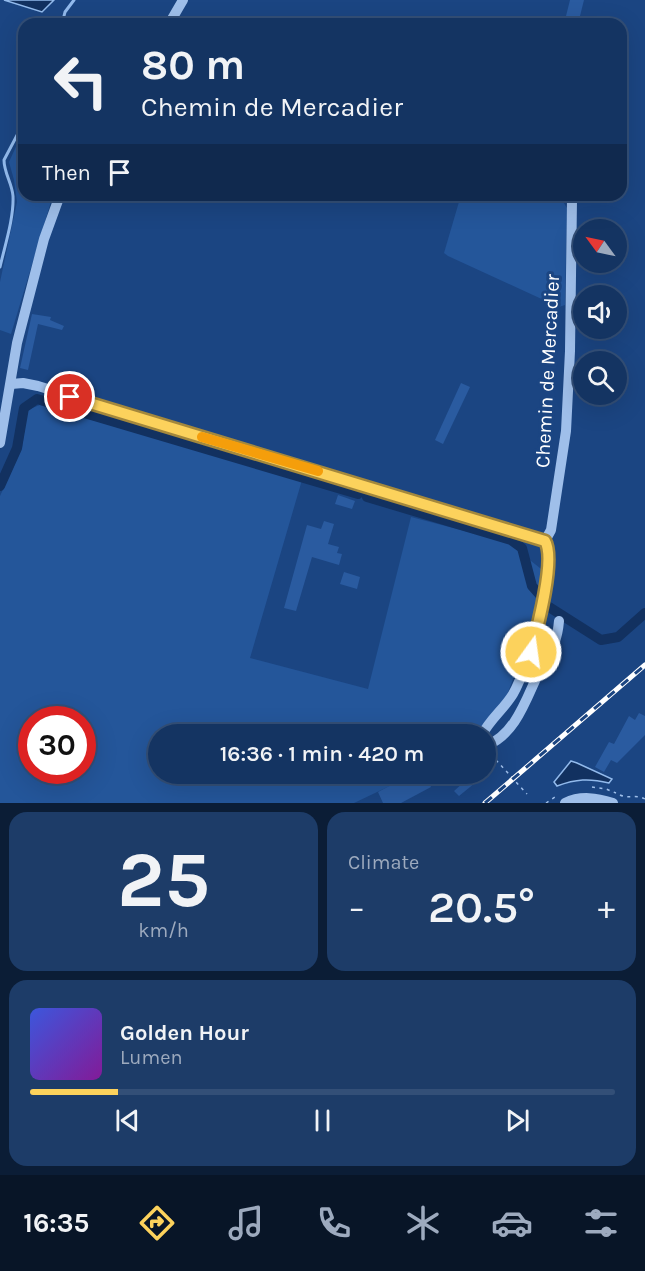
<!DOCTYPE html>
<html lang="en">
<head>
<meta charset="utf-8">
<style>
  :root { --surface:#143462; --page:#1d3c68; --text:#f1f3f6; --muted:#9daabe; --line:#334f77; --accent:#fcd25c }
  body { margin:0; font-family:Karla,sans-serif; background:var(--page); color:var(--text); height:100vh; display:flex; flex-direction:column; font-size:22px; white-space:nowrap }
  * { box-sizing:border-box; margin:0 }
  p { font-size:20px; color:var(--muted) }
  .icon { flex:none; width:33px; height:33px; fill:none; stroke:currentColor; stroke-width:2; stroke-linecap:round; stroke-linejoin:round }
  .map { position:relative; height:803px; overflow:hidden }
  .details { display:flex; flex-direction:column; gap:9px; padding:9px; background:#0b1d36; flex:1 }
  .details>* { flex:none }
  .banner { position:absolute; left:18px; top:18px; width:609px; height:183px; border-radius:18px; box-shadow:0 6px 24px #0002,0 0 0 2px var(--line); background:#143462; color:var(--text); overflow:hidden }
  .needle { width:39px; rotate:303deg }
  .buttons { position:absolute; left:573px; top:219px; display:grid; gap:12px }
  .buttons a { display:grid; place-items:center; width:54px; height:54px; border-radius:50%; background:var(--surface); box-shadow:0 6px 24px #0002,0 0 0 2px var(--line); font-size:30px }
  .speed { position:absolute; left:18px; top:706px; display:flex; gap:12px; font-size:30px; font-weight:700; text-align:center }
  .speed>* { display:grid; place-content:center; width:78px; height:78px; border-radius:50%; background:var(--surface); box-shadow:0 6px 24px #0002,0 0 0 2px var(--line); line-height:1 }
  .speed .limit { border:9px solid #d22; background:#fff; color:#111 }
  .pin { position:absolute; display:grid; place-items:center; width:51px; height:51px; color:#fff; margin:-26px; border:3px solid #fff; border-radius:50%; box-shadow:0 2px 6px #0007 }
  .me { position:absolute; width:66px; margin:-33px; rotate:14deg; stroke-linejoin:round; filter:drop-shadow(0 0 4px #0008) }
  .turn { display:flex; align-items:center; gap:21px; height:126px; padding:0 24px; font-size:27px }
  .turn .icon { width:78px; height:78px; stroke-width:2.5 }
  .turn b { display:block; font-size:42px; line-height:51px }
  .then { display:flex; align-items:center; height:57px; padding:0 24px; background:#0003; gap:12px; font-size:22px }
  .big { font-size:45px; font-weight:600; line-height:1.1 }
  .details .card { flex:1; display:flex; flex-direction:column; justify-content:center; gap:9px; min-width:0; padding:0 21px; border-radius:18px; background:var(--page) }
  .details .dial { align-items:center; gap:0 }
  .dial b { font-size:78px; line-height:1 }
  .song { display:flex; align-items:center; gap:18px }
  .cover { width:72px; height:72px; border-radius:9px; background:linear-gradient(135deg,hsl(230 70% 55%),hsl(290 70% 35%)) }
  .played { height:6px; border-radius:3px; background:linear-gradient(90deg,var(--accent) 15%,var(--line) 15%) }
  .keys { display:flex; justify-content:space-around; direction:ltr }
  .heat { display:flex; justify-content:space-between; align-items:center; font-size:33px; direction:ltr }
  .details .tiles { flex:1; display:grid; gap:9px; grid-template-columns:1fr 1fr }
  .card:last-child { grid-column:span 2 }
  .trip { position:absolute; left:148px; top:724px; width:348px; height:60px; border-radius:30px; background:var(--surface); box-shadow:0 6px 24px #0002,0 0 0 2px var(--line); font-weight:600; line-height:60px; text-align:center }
  .dock { display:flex; height:96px; justify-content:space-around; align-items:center; background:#081527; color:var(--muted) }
  .dock .icon { width:42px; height:42px }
  .dock .selected { color:var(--accent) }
  .dock b { font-size:27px; color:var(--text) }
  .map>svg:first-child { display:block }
</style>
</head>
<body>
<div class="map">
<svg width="645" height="803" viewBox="0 0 645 803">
  <rect width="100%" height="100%" fill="#1b4582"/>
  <g fill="#24569a" fill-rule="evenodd">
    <path d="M 24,129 L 24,195 L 53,195 L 11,334 L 0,330 L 0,282 L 17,202 L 14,180 L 9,162 Z"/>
    <path d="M 461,195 L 551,195 L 562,200 L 567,208 L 565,305 L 559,307 L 448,256 L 444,253 Z"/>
    <path d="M 40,405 L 302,480 L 250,658 L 368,689 L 411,517 L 507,542 L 545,572 L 532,628 L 507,695 L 477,735 L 159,735 L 159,774 L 415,774 L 354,803 L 0,803 L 0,496 L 22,449 L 27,410 ZM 32,720 L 82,720 L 82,771 L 32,771 Z"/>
  </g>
  <g fill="#123160" stroke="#92baec" stroke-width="1.5">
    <path d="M 4,0 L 54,0 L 42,12 Z"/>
    <path d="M 571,761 L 577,763 L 612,779 L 609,783 C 589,778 576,779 557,786 L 554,782 Z"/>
  </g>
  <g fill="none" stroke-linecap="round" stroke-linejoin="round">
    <g stroke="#92baec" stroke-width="3">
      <path d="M 62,24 L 65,12 L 74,0"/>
      <path d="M 0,267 C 5,245 14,218 13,196 C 12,183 4,173 4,160 L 24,122"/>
    </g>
    <g stroke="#123160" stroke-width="10">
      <path d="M 0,486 L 17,448 L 24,408 L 37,399 L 358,494"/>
      <path d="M 367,497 L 511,540 L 522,548 L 532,586 L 540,595"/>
      <path d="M 549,607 L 601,640 L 618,637 L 645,613"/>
    </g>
  </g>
  <g fill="#2a5ba0">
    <path d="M 570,0 L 584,0 L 578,24 L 564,24 Z"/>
    <path d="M 32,314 L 51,317 L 50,320 L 64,326 L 62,330 L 38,324 L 28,370 L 20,368 Z"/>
    <path d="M 461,383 L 470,387 L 443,444 L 435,440 Z"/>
    <path d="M 338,495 L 355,501 L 352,509 L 335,504 Z"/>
    <path d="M 324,521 L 334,524 L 328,544 L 339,547 L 337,553 L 342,554 L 339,565 L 312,557 L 296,611 L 284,608 L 307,525 L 321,529 Z"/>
    <path d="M 344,572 L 360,577 L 357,589 L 340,584 Z"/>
    <path d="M 639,713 L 645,716 L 645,735 L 617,763 L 611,760 L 604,772 L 595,767 L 609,742 L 614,744 L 629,716 L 635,720 Z"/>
    <path d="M 412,774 L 418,774 L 423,783 L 428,780 L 431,787 L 401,803 L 383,803 L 378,792 Z"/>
    <path d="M 457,774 L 486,774 L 459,796 L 454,791 L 464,782 Z"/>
  </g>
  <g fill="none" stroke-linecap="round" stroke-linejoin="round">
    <g stroke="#9fbfea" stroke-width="1.5" stroke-dasharray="3 4.5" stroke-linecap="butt">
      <path d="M 496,760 L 527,794"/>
      <path d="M 592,787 L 606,789 L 616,793"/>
      <path d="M 620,795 C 628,799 636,794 645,799"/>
      <path d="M 546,803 L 558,795"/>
    </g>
    <g stroke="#9fbfea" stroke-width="10">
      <path d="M 169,24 L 183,0"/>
      <path d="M 11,384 L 23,383 L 38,386 L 545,541"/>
      <path d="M 0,443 L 17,343 L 44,239 L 60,195"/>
      <path d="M 545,541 L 551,530 L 566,431 L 570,351 L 572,200"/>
      <path d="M 482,735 C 490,719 504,709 513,694 C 528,668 560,566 545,541"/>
      <path d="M 486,746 C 516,734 526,699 539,672 C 549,653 557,645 559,621"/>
      <path d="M 565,803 C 581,795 597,798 613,803"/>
    </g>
    <g stroke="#fff" stroke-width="5">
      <path id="rail" d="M 485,803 L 645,665"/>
    </g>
    <use href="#rail" stroke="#1b4582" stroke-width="3" stroke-dasharray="9" stroke-linecap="butt"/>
  </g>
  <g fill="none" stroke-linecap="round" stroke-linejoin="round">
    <g stroke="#a4883c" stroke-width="15">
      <path id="route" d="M 70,397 L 545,541 C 556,559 537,629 531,652"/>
    </g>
    <use href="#route" stroke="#fcd25c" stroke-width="10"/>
    <path stroke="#f59e0b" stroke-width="10" d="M 202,437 L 318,471"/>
  </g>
  <g text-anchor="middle" stroke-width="6" stroke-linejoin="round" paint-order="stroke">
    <g font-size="20" fill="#fff" stroke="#1b4582">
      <text transform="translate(547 371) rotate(-87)" y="7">Chemin de Mercadier</text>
    </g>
  </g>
</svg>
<div class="buttons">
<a><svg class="needle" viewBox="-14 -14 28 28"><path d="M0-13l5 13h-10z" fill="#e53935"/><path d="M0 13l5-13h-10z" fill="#9daabe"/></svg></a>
<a><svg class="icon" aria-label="sound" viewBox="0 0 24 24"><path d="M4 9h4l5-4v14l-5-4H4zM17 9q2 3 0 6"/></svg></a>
<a><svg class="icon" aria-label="search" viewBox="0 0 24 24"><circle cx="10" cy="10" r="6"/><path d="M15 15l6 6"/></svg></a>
</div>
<div class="speed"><div class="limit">30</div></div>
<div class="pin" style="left:70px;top:397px;background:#d93025"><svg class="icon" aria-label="arrive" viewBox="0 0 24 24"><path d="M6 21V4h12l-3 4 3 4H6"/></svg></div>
<svg class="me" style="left:531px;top:652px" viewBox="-20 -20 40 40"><circle r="17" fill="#fcd25c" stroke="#fff" stroke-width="3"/><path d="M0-11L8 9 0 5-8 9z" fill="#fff"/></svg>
<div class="trip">16:36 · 1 min · 420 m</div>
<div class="banner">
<div class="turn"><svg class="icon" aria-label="left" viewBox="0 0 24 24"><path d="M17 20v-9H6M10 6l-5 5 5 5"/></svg><div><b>80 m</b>Chemin de Mercadier</div></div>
<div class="then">Then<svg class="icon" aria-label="arrive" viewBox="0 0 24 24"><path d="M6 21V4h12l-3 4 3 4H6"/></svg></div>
</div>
</div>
<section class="details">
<div class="tiles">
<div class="card dial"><b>25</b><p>km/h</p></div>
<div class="card"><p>Climate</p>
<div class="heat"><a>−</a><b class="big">20.5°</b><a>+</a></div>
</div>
<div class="card">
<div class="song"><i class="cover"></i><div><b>Golden Hour</b><p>Lumen</p></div></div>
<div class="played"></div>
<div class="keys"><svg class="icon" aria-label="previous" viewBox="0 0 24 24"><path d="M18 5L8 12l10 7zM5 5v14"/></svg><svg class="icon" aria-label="pause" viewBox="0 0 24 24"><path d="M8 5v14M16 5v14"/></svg><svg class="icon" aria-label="next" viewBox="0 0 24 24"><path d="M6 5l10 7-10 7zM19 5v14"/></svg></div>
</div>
</div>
</section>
<nav class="dock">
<b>16:35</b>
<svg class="icon selected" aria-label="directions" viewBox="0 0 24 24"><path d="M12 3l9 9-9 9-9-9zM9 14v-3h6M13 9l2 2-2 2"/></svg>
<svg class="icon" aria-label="music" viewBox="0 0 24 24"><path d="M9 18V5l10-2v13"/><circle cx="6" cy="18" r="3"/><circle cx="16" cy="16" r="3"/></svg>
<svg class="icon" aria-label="phone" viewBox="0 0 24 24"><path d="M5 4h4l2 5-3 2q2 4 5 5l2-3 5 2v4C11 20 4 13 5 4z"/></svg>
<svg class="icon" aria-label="climate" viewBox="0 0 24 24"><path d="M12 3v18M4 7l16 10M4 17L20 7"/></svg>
<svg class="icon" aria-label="car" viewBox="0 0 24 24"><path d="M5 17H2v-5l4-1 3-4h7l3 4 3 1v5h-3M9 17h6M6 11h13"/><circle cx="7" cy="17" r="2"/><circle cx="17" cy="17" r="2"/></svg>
<svg class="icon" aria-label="filters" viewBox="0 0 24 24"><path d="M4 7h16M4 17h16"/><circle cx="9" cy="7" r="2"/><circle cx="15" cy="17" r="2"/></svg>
</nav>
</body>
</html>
